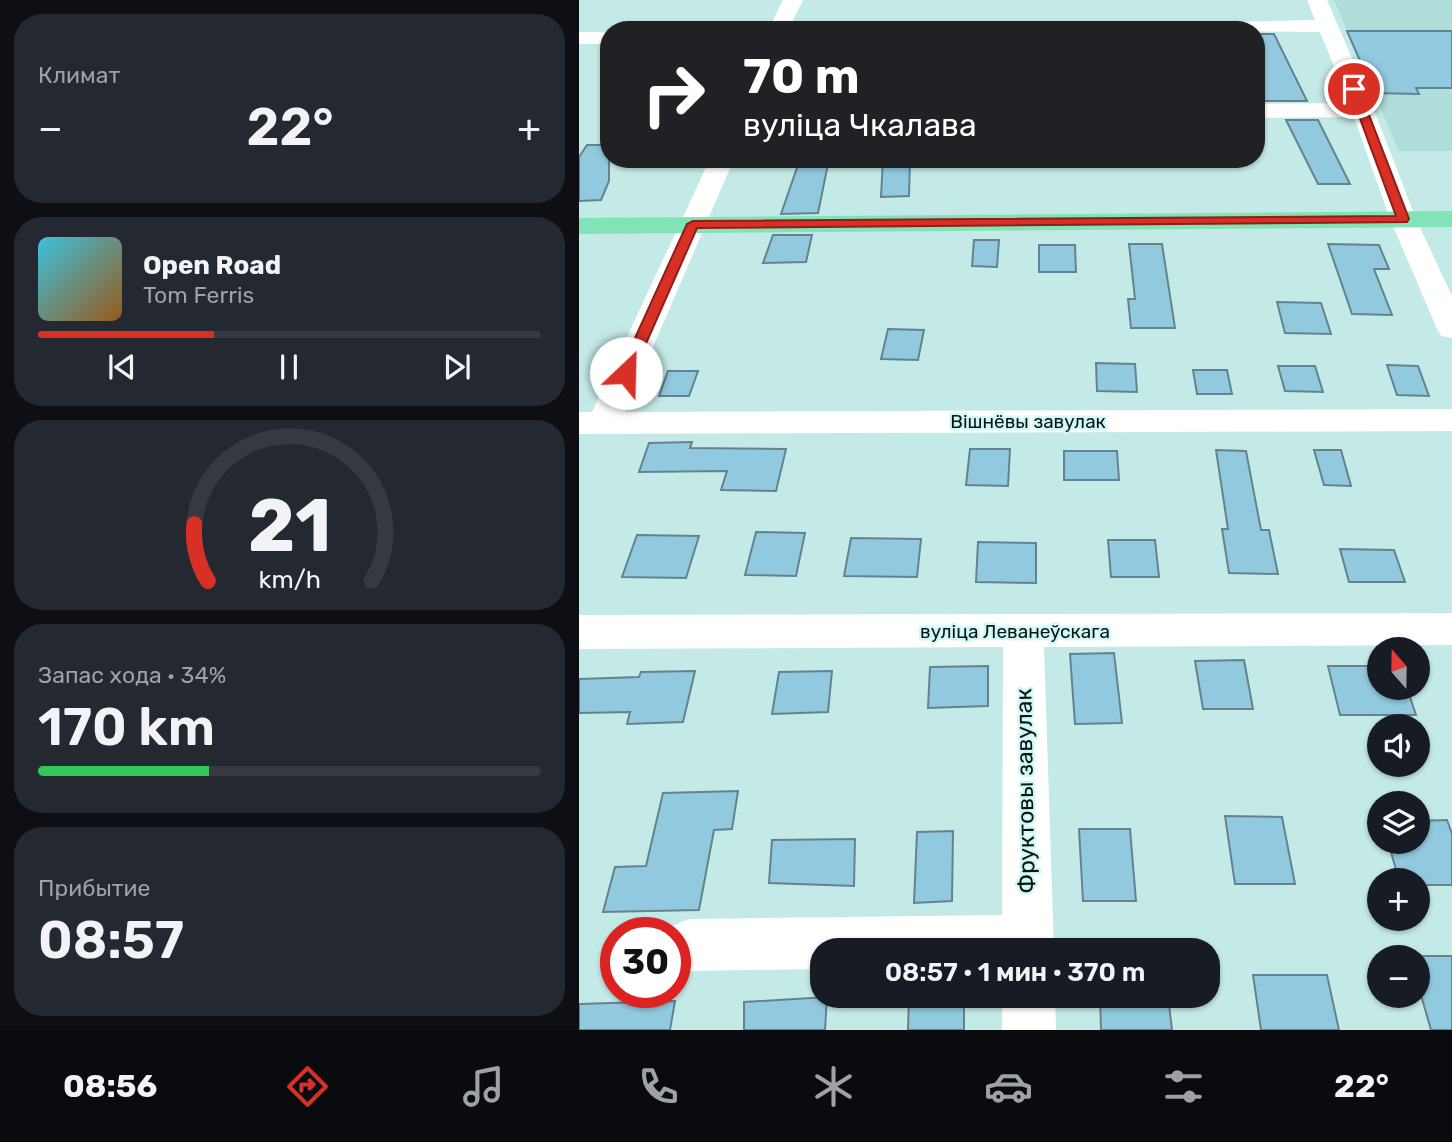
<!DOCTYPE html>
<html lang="ru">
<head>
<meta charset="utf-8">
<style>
  :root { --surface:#171b24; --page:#242831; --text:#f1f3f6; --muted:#9ea1a6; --line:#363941; --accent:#d93025 }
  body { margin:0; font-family:Rubik,sans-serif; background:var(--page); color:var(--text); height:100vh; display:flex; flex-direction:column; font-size:26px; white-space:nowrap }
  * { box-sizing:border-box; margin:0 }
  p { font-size:23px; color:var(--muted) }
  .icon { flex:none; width:38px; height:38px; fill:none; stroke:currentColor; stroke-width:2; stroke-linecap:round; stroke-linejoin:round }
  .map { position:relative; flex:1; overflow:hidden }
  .details { display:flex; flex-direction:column; gap:14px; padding:14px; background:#0d0f14; width:579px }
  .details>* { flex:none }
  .hud { position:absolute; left:21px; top:21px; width:665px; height:147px; border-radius:28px; box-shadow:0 2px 5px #0004; background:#202124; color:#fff; overflow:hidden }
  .needle { width:46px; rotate:340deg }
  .controls { position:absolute; left:788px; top:637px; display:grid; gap:14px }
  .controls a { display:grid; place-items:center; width:63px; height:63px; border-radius:50%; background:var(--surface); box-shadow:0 2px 5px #0004; font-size:35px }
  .speed { position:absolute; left:21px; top:917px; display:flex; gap:14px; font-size:35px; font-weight:700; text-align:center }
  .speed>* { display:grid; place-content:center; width:91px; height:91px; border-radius:50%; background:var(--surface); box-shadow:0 2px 5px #0004; line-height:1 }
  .speed .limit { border:10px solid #d22; background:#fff; color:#111 }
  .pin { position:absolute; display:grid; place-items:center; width:60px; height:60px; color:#fff; margin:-30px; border:4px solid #fff; border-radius:50%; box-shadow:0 2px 7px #0007 }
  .me { position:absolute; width:77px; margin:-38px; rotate:24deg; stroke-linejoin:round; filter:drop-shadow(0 0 5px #0008) }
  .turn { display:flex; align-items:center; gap:24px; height:147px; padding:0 28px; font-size:32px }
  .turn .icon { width:91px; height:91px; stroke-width:2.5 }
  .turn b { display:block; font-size:49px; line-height:60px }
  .big { font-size:52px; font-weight:600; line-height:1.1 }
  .details .card { flex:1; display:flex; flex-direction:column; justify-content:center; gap:10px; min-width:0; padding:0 24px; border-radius:28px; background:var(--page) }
  .details .dial { align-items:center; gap:0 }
  .dial svg { height:182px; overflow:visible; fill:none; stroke:var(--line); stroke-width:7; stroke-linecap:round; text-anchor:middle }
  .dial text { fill:var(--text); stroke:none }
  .song { display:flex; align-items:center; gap:21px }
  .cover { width:84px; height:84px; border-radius:10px; background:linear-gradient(135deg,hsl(190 70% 55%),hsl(30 70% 35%)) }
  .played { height:7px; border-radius:4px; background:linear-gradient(90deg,var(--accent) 35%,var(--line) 35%) }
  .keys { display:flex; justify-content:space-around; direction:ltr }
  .heat { display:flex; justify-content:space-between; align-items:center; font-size:38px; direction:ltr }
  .charge { height:10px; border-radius:5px; background:linear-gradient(90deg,#34c759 34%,var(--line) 0) }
  .trip { position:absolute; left:231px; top:938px; width:410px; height:70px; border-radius:28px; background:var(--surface); box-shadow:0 2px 5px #0004; font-weight:600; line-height:70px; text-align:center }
  .dock { display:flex; height:112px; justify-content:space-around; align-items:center; background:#090b0e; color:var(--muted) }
  .dock .icon { width:49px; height:49px }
  .dock .selected { color:var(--accent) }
  .dock b { font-size:32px; color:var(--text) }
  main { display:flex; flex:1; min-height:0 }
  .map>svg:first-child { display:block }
</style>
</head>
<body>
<main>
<section class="details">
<div class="card"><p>Климат</p>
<div class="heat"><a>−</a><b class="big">22°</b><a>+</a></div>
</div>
<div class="card">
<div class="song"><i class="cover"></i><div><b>Open Road</b><p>Tom Ferris</p></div></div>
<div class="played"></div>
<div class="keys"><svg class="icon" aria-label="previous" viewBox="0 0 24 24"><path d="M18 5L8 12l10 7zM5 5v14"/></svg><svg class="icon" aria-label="pause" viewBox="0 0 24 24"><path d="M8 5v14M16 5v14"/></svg><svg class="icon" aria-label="next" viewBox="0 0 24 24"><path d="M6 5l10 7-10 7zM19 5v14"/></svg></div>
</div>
<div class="card dial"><svg viewBox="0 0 100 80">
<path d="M14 69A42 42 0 1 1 86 69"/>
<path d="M14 69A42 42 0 0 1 8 44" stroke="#d93025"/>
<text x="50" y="56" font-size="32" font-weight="700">21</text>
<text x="50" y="72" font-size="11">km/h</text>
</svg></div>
<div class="card"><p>Запас хода · 34%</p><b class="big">170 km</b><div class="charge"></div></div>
<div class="card"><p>Прибытие</p><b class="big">08:57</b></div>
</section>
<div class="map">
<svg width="873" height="1030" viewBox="0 0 873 1030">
  <rect width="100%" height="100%" fill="#c4eae7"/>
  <path fill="#afdeda" d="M 755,0 L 873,0 L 873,151 L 820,151 Z"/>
  <g fill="#91c9df" stroke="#64838f" stroke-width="2">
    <path d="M 768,31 L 873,31 L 873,88 L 837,88 L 840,94 L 795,93 Z"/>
    <path d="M 677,34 L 695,34 L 728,101 L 677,101 Z"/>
    <path d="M 707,120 L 739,120 L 771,184 L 739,184 Z"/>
    <path d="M 8,145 L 30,145 L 30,181 L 22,200 L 0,201 L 0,157 Z"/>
    <path d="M 221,159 L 250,159 L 239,213 L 202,214 Z"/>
    <path d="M 304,159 L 331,159 L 330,196 L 302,197 Z"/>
    <path d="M 194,235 L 233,235 L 227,262 L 184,263 Z"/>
    <path d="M 395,240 L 420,240 L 418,267 L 393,266 Z"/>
    <path d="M 550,244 L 583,244 L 596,328 L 552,328 L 549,299 L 556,299 Z"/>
    <path d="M 749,244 L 800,245 L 810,269 L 795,269 L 813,315 L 773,314 Z"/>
    <path d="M 460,245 L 496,245 L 497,272 L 460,272 Z"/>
    <path d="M 698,302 L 742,303 L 752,334 L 706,333 Z"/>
    <path d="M 309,329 L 345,330 L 339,360 L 302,359 Z"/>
    <path d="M 517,363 L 556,364 L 558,392 L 518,391 Z"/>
    <path d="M 808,365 L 839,366 L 850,396 L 818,395 Z"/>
    <path d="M 699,366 L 736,366 L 744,392 L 706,391 Z"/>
    <path d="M 614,370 L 648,370 L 653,394 L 618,394 Z"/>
    <path d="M 89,371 L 119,371 L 110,396 L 80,396 Z"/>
    <path d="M 113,442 L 111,448 L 207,449 L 197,491 L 142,490 L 148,471 L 60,472 L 70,443 Z"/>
    <path d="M 391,449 L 431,449 L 429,486 L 387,485 Z"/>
    <path d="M 637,450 L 667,451 L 682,530 L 690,530 L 699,574 L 650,573 L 643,529 L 649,529 Z"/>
    <path d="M 735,450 L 762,450 L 772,486 L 745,485 Z"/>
    <path d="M 485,451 L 538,451 L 540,480 L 485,480 Z"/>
    <path d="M 177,532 L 226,533 L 217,576 L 166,575 Z"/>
    <path d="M 58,535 L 120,536 L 107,578 L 43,577 Z"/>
    <path d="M 272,538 L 342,539 L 338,577 L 265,576 Z"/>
    <path d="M 529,540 L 576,540 L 580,577 L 532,577 Z"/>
    <path d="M 399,542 L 457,543 L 457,583 L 397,582 Z"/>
    <path d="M 761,549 L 815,550 L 826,582 L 770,582 Z"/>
    <path d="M 535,653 L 543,723 L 496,724 L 491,654 Z"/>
    <path d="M 665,660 L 674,709 L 624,709 L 616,661 Z"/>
    <path d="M 409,666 L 409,706 L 349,708 L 351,667 Z"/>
    <path d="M 749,666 L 800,666 L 800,688 L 828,688 L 837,715 L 761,715 Z"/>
    <path d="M 116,671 L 104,722 L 48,724 L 51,712 L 0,713 L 0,679 L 60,677 L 62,672 Z"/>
    <path d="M 253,671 L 249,712 L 193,714 L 200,672 Z"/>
    <path d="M 159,791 L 153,829 L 135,830 L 120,910 L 24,912 L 36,867 L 67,866 L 84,793 Z"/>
    <path d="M 646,816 L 703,817 L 716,884 L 656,884 Z"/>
    <path d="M 868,820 L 873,834 L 873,885 L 838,885 L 838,880 L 820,880 L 809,842 L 838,842 L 838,821 Z"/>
    <path d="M 500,829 L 551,829 L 557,901 L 504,901 Z"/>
    <path d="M 374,831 L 373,901 L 335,903 L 338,832 Z"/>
    <path d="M 276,839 L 275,886 L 190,883 L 193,840 Z"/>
    <path d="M 838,956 L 873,956 L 873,1030 L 852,1030 L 838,981 Z"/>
    <path d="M 674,975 L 748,975 L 760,1030 L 682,1030 Z"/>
    <path d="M 330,996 L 385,996 L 385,1030 L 329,1030 Z"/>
    <path d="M 521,996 L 589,996 L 593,1030 L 522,1030 Z"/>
    <path d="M 248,997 L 246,1030 L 165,1030 L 165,1002 Z"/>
    <path d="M 96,1001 L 91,1030 L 0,1030 L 0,1004 Z"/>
  </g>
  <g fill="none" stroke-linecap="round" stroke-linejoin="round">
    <g fill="#fff" fill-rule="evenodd">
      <path d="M 204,0 L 224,0 L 209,30 L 189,30 Z"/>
      <path d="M 728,0 L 748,0 L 795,110 L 837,219 L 873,296 L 873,338 L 862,336 L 858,329 L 811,219 L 775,117 L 677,118 L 677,104 L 770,103 L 741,32 L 540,30 L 550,24 L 736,20 Z"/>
      <rect x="0" y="32" width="30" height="12"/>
      <path d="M 131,159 L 155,159 L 46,412 L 873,409 L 873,431 L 0,434 L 0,412 L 13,412 Z"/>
      <path d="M 873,613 L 873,645 L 465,647 L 475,950 L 243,950 L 243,969 L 109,971 L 96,965 L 96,933 L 88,933 L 91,927 L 109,919 L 423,915 L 424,647 L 0,649 L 0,615 Z"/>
      <path d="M 423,996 L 476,996 L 477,1030 L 423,1030 Z"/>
    </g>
    <path fill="#82e3b7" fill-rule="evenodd" d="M 873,211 L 873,227 L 0,234 L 0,218 Z"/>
  </g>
  <path fill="#d93025" stroke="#8d1f18" stroke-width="2" d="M 775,86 L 780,89 L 830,219 L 828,222 L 118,228 L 54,373 L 47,377 L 40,373 L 108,224 L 114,221 L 817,216 L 770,89 Z"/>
  <g text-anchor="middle" stroke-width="5" stroke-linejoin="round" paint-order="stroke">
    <g font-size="19" fill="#081615" stroke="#d1f8f5">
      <text x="449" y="428">Вішнёвы завулак</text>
      <text x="436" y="638">вуліца Леванеўскага</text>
    </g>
    <g font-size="23" fill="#081615" stroke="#d1f8f5">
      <text transform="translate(446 791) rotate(-91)" y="8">Фруктовы завулак</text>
    </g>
  </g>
</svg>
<div class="controls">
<a><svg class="needle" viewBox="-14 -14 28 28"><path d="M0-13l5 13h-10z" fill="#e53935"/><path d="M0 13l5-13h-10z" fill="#9ea1a6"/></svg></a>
<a><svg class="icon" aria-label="sound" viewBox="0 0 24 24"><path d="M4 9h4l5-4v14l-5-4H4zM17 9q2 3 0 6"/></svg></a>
<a><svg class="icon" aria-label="layers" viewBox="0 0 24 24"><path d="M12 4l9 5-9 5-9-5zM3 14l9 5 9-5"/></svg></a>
<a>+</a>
<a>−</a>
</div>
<div class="speed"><div class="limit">30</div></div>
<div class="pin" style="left:775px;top:89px;background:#d93025"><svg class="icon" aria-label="arrive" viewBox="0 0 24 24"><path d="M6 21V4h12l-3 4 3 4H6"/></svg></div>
<svg class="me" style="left:47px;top:373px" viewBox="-20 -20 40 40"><circle r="19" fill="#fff"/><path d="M0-13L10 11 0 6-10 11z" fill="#d93025"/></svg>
<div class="trip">08:57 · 1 мин · 370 m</div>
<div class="hud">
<div class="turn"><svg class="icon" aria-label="right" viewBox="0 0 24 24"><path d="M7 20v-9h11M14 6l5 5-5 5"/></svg><div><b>70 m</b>вуліца Чкалава</div></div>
</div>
</div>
</main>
<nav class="dock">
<b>08:56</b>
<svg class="icon selected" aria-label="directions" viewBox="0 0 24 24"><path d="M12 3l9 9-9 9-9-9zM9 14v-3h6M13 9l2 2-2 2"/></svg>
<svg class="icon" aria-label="music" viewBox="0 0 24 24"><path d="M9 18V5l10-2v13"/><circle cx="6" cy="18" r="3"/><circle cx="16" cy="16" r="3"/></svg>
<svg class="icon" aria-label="phone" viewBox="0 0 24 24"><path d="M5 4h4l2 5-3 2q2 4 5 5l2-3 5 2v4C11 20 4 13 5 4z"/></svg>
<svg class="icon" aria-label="climate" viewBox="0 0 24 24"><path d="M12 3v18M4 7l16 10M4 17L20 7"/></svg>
<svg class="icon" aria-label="car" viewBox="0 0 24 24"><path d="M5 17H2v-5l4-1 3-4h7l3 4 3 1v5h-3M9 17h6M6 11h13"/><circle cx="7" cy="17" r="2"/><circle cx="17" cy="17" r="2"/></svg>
<svg class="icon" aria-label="filters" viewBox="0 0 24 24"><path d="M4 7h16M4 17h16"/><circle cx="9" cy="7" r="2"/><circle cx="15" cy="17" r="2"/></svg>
<b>22°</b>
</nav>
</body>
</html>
